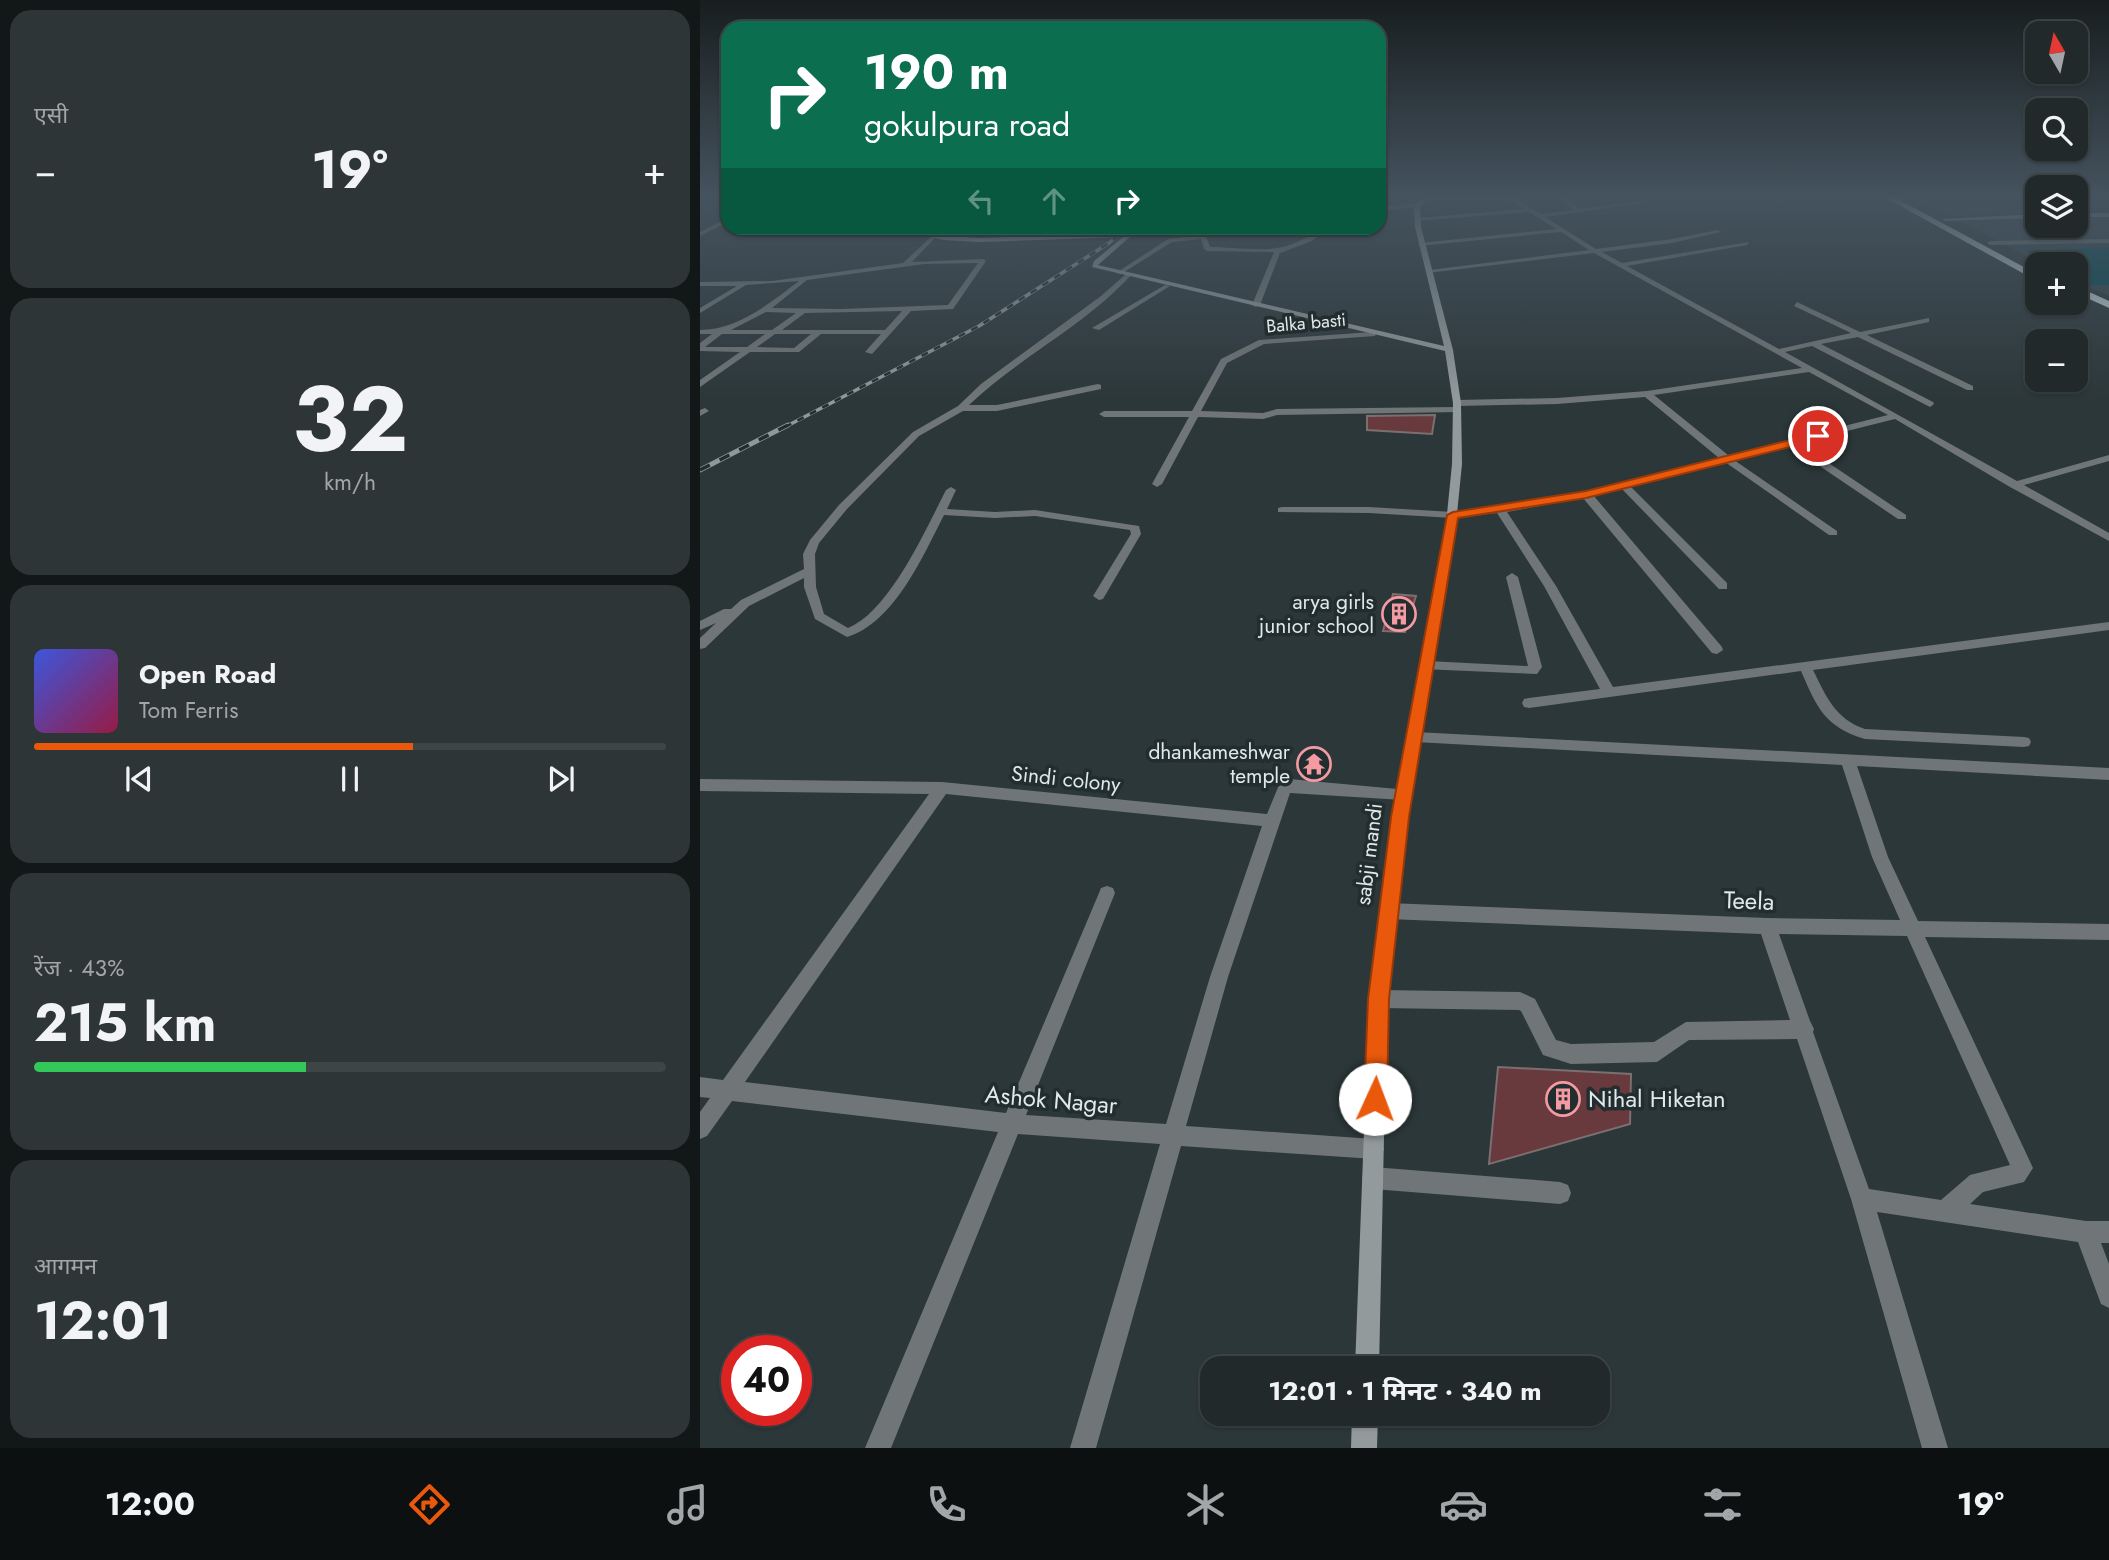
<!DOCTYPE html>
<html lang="hi">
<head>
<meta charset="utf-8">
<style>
  :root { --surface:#21292b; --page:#2d3537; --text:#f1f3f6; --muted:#a2a6a9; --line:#3e4547; --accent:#ea580c }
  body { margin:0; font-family:Jost,"Noto Sans Devanagari",sans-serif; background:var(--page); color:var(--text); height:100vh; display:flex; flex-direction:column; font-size:26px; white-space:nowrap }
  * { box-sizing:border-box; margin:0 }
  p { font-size:23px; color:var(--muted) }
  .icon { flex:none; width:38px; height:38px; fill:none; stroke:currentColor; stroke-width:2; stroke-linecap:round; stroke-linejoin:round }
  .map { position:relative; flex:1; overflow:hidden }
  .drawer { display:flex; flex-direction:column; gap:10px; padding:10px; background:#121718; width:700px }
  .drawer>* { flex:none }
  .top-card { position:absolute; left:21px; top:21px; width:665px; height:214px; border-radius:21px; box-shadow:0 2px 5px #0004,0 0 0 2px var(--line); background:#0b6e4f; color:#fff; overflow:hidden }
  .needle { width:46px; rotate:351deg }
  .buttons { position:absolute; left:1325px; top:21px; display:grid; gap:14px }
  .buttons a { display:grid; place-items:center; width:63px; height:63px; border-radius:14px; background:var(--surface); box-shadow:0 2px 5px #0004,0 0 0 2px var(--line); font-size:35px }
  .speed { position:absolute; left:21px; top:1335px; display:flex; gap:14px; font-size:35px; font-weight:700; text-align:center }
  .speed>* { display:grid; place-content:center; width:91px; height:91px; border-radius:50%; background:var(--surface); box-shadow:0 2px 5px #0004,0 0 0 2px var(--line); line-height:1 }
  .speed .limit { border:10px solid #d22; background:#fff; color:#111 }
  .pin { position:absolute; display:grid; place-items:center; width:60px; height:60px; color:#fff; margin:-30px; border:4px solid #fff; border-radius:50%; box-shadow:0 2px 7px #0007 }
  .me { position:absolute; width:77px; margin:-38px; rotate:2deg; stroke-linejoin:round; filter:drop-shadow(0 0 5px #0008) }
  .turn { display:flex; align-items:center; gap:24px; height:147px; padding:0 28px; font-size:32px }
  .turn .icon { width:91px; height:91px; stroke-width:2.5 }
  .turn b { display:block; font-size:49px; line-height:60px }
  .lanes { display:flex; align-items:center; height:66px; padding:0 28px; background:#0003; justify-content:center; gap:35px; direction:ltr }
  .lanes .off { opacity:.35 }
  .big { font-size:52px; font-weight:700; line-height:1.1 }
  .drawer .tile { flex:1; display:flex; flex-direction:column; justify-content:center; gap:10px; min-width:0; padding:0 24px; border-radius:21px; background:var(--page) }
  .drawer .dial { align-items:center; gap:0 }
  .dial b { font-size:91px; line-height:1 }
  .song { display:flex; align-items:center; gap:21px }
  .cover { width:84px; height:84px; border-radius:10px; background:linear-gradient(135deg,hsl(230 70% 55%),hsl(340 70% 35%)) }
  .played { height:7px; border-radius:4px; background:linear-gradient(90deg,var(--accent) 60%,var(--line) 60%) }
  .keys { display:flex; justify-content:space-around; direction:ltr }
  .heat { display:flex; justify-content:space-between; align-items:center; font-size:38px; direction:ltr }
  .charge { height:10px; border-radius:5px; background:linear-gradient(90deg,#34c759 43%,var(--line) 0) }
  .trip { position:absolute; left:500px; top:1356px; width:410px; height:70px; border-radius:21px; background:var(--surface); box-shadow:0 2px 5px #0004,0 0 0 2px var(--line); font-weight:700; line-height:70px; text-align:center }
  .tabs { display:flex; height:112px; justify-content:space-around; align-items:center; background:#0d1011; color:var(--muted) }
  .tabs .icon { width:49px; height:49px }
  .tabs .selected { color:var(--accent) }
  .tabs b { font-size:32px; color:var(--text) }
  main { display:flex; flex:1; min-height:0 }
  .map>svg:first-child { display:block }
</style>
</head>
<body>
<main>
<section class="drawer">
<div class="tile"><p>एसी</p>
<div class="heat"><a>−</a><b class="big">19°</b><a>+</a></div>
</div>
<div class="tile dial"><b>32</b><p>km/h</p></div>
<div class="tile">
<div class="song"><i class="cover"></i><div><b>Open Road</b><p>Tom Ferris</p></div></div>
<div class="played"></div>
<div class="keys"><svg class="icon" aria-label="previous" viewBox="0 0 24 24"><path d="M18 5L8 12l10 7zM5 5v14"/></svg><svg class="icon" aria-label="pause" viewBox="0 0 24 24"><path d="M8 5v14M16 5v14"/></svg><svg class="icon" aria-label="next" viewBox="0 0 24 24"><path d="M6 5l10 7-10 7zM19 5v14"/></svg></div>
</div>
<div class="tile"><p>रेंज · 43%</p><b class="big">215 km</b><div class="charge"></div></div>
<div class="tile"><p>आगमन</p><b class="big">12:01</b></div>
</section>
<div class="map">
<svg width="1409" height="1448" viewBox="0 0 1409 1448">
  <rect width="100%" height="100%" fill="#2c3739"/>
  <g fill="#324549">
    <path d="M 1215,197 L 1293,197 L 1327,213 L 1248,216 Z"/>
    <path d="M 1409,217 L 1409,296 L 1376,282 L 1376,264 L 1341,264 L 1261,221 L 1337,219 L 1337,226 L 1376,226 L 1376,218 Z"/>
  </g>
  <path fill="#004952" d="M 1409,247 L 1409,285 L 1391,285 L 1376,277 L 1376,264 L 1351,264 L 1324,250 Z"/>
  <g fill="#683a3e" stroke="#7b6f6f" stroke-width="2">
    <path d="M 735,415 L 732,434 L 667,430 L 667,416 Z"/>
    <path d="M 693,594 L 716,596 L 705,632 L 683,631 Z"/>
    <path d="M 798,1067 L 931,1074 L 930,1124 L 789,1164 Z"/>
  </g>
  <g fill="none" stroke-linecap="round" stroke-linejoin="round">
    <path fill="#707677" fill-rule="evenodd" d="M 1409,239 L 1409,243 L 1290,245 L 1287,243 L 1290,241 Z"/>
    <g fill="#707677" fill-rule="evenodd">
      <path d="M 727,197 L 813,197 L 841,214 L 873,210 L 858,197 L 864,197 L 879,209 L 946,200 L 944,203 L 845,217 L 896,249 L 972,239 L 1018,230 L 1021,232 L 972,243 L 902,252 L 922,263 L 1049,242 L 1047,245 L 927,266 L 1079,349 L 1151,333 L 1094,306 L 1097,302 L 1160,332 L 1229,318 L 1229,322 L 1167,335 L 1273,386 L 1273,390 L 1267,390 L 1158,337 L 1121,344 L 1233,402 L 1234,404 L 1230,407 L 1112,346 L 1085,352 L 1317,481 L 1409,455 L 1409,461 L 1324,485 L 1409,533 L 1409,541 L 1310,487 L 1195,419 L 1099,443 L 1206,515 L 1206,519 L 1198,519 L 1090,446 L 1034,460 L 1137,531 L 1137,535 L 1129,535 L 1025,462 L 930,486 L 1027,583 L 1027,589 L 1019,589 L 921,488 L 893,495 L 1022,647 L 1023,650 L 1017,654 L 1012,653 L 883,498 L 807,512 L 856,586 L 913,687 L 1409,622 L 1409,630 L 1113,670 C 1126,696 1135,719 1165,729 L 1324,737 L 1329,738 L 1331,742 L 1329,746 L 1324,747 L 1165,739 C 1125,727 1117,708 1101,671 L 829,708 L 824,707 L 822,703 L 824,699 L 829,698 L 900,689 L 844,586 L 797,513 L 753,518 L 669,513 L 578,512 L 578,508 L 582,507 L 669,507 L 753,512 L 800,507 L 886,491 L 1019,458 L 945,397 L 857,404 L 757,406 L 753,403 L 757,400 L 857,398 L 947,391 L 1102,368 L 894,253 L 727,273 L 729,270 L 889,250 L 861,232 L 718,246 L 720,243 L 856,229 L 829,212 L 715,221 L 717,218 L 824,209 L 809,200 L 725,200 ZM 1109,372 L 1188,415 L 1028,455 L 954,395 Z"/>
      <path d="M 719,203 L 721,206 L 679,211 L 679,207 Z"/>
      <path d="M 28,218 L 28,222 L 0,236 L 0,232 Z"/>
      <path d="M 366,228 L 372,228 L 362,239 L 358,239 Z"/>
      <path d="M 474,228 L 488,228 L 429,237 L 426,235 Z"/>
      <path d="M 505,228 L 511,228 L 506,236 L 510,247 C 532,247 569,253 589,245 C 600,242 623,227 630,228 L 612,241 L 580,253 L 560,305 L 556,307 L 552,305 L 574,252 L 507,251 L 504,249 L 501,239 L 472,242 L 421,274 L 416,273 L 468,239 L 500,235 Z"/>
      <path d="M 234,234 L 236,237 L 212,262 L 283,259 L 286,261 L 253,309 L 211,311 L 172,354 L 165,352 L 181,334 L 121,334 L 99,352 L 50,352 L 0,387 L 0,380 L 40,352 L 0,351 L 0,343 L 12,334 L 0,334 L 0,330 C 38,330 70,303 99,281 L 46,285 L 0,313 L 0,308 L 37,286 L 0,286 L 0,282 L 72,281 L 203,263 ZM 278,263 L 248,305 L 140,309 L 72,308 L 107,280 L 224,264 ZM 202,311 L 185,330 L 82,330 L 105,313 ZM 66,312 L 96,313 L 72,330 L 31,330 ZM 22,334 L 65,334 L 47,347 L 5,347 ZM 75,334 L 111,334 L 94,348 L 57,347 Z"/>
      <path d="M 426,274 L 431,275 C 385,326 319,357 269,405 L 297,405 L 398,384 L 401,385 L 401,389 L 297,411 L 263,411 L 219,436 L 147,509 L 119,543 L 115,554 L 116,587 L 124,614 L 148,628 C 189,612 226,529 246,490 L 251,487 L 256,490 L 247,509 L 295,512 L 335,510 L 439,526 L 441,534 L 403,599 L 399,600 L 393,596 L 431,534 L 430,530 L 335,516 L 295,518 L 244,515 C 223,556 194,623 147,637 L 115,619 L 104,587 L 104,578 L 49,606 L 5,648 L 0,649 L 0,638 L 16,623 L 0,630 L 0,621 L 24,609 L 31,609 L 41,600 L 104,569 L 103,554 L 110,540 L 139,505 L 213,432 L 258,406 L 281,384 L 401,296 Z"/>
      <path d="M 465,285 L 470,286 L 399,330 L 392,328 Z"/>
      <path d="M 672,332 L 676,334 L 675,336 L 564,344 L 527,363 L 501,411 L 563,413 L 577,409 L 757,407 L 760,408 L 760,412 L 577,415 L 563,419 L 498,417 L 462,484 L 457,487 L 452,484 L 489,417 L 404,417 L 399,414 L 404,411 L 492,411 L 521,359 L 559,340 Z"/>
      <path d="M 5,408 L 9,411 L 0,416 L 0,410 Z"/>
      <path d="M 812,573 L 818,577 L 842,667 L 837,674 L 722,669 L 720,666 L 722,663 L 727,661 L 828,666 L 806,577 Z"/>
      <path d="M 715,732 L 1409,768 L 1409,780 L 1157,766 L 1188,857 L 1218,921 L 1409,924 L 1409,940 L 1225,937 L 1333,1168 L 1324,1182 L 1283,1192 L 1270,1204 L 1386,1221 L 1409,1221 L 1409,1243 L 1401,1243 L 1409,1264 L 1409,1308 L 1401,1304 L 1378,1242 L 1177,1212 L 1248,1448 L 1222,1448 L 1151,1199 L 1097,1039 L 989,1040 L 957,1062 L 871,1064 L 843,1055 L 821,1011 L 819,1010 L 678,1008 L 671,1005 L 669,999 L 671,993 L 678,990 L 820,992 L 835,999 L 856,1040 L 871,1044 L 954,1042 L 986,1022 L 1090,1020 L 1061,934 L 688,919 L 682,916 L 679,911 L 682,906 L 688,903 L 1067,918 L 1200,920 L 1172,857 L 1142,765 L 715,742 L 710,741 L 708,737 L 710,733 ZM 1079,934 L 1207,936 L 1310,1165 L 1270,1175 L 1241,1200 L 1169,1189 L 1113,1032 L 1114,1029 L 1110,1021 Z"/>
      <path d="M 0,779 L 242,782 L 567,814 L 579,785 L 589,779 L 708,790 L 711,794 L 708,798 L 703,800 L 590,793 L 528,977 L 486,1126 L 674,1139 L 681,1142 L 684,1149 L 681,1156 L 674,1159 L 481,1146 L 396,1448 L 370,1448 L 460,1144 L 318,1134 L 191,1448 L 165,1448 L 298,1132 L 32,1101 L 7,1136 L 0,1139 L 0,1112 L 10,1098 L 0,1097 L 0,1077 L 23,1080 L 229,794 L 0,791 ZM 246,794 L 562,826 L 510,977 L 466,1124 L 326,1115 L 415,893 L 413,888 L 407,886 L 401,888 L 399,893 L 306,1113 L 45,1082 Z"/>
      <path d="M 673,1167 L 860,1182 L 868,1185 L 871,1193 L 868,1201 L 860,1204 L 673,1189 L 665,1186 L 662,1178 L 665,1170 Z"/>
    </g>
    <g fill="#929a9c" fill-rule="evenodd">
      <path d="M 724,197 L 730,197 L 720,207 L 721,227 L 753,350 L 761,403 L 762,464 L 755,534 L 711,794 L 687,999 L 679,1368 L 655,1368 L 669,999 L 695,794 L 745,534 L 752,464 L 753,403 L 745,351 L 392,267 L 394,261 L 423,237 L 279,242 L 244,240 L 188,228 L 198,228 L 244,236 L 279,238 L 429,233 L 431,236 L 398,265 L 744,346 L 715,227 L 714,207 Z"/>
      <rect x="1376" y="213" width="33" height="4"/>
      <path d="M 1337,214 L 1337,218 L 1245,221 L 1242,219 Z"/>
      <path d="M 652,1414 L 678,1414 L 677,1448 L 651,1448 Z"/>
    </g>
    <g fill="#c2d0d2" fill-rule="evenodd">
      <path d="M 1184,197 L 1194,197 L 1337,274 L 1337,281 Z"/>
      <path d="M 1376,286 L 1409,301 L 1409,308 L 1376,293 Z"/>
    </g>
    <g stroke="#90999a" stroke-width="3.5">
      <path id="rail-far1" d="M 85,427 L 279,326 L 409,243 L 427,228"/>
    </g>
    <g stroke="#90999a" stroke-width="5">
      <path id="rail" d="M 0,470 L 88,425"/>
    </g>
    <use href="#rail-far1" stroke="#222d2f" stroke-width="2.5" stroke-dasharray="7" stroke-linecap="butt"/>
    <use href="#rail" stroke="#222d2f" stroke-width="3.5" stroke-dasharray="11" stroke-linecap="butt"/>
  </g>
  <linearGradient id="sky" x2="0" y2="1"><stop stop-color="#181e1f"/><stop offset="0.49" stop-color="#45535f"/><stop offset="1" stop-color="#45535f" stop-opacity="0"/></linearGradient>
  <rect width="1409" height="400" fill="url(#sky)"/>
  <path fill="#ea580c" stroke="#983908" stroke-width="2" d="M 1118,433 L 1123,436 L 1122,439 L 886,498 L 758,518 L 709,817 L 689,999 L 687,1099 L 683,1107 L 675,1111 L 667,1107 L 664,1099 L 668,999 L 691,817 L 747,515 L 753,512 L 886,491 Z"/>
  <defs>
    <g id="building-ring" transform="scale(1.75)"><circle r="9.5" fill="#222d2f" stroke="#f49aa2" stroke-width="1.5"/><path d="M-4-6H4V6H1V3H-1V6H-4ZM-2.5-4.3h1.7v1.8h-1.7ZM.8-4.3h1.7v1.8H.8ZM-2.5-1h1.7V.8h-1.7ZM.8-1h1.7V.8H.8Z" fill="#f49aa2"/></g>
    <g id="temple-ring" transform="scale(1.75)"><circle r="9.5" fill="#222d2f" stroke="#f49aa2" stroke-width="1.5"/><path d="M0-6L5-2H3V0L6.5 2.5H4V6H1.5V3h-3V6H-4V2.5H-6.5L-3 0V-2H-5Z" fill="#f49aa2"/></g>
  </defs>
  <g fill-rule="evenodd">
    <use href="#building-ring" x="699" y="614"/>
    <use href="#temple-ring" x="614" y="764"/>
    <use href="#building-ring" x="863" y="1099"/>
  </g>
  <g text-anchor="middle" stroke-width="7" stroke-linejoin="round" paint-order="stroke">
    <g font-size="18" fill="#e1e8e9" stroke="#222d2f">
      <text transform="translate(606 323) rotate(-5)" y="6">Balka basti</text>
    </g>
    <g font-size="21" fill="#e1e8e9" stroke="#222d2f" text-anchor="end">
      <text x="674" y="609">arya girls<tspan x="674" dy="24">junior school</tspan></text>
      <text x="590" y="759">dhankameshwar<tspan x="590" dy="24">temple</tspan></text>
    </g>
    <g font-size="21" fill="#e1e8e9" stroke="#222d2f">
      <text transform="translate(366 779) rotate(6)" y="7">Sindi colony</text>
      <text transform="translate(669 854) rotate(-83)" y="7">sabji mandi</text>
    </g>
    <g font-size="24" fill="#e1e8e9" stroke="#222d2f">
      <text transform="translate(1049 901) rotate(2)" y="8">Teela</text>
      <text transform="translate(351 1100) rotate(5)" y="8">Ashok Nagar</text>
    </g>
    <g font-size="24" fill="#e1e8e9" stroke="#222d2f" text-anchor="start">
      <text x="888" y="1107">Nihal Hiketan</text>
    </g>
  </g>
</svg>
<div class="buttons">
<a><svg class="needle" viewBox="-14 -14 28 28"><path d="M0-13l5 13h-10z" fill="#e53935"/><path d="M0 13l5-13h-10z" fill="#a2a6a9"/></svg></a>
<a><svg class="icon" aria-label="search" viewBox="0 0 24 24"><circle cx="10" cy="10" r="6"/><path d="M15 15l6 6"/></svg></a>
<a><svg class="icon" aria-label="layers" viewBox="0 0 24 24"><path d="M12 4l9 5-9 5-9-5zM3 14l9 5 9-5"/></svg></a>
<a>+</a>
<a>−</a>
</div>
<div class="speed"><div class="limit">40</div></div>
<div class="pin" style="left:1118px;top:436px;background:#d93025"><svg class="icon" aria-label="arrive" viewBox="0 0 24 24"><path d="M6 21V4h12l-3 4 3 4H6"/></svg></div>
<svg class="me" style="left:675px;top:1099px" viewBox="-20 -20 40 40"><circle r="19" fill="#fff"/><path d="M0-13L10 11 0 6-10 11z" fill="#ea580c"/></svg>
<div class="trip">12:01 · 1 मिनट · 340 m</div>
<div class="top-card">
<div class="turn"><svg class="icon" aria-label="right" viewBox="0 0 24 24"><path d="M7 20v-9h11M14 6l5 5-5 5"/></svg><div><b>190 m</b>gokulpura road</div></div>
<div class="lanes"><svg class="icon off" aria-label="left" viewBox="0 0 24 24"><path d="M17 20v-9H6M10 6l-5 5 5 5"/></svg><svg class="icon off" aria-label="ahead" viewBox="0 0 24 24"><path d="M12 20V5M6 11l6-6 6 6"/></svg><svg class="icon" aria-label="right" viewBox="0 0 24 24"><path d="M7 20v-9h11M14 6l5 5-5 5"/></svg></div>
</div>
</div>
</main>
<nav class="tabs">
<b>12:00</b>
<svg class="icon selected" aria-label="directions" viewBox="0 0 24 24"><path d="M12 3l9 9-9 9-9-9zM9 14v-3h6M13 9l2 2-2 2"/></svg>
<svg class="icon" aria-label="music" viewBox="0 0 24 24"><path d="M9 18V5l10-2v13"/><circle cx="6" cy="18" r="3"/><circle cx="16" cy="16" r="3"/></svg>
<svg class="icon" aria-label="phone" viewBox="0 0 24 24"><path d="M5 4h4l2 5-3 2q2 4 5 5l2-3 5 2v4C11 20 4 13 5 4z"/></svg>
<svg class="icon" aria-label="climate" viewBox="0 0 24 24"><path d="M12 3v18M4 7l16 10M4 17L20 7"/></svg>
<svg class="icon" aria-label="car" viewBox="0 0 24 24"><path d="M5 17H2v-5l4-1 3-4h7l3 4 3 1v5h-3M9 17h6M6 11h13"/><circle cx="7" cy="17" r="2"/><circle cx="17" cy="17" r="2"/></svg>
<svg class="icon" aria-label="filters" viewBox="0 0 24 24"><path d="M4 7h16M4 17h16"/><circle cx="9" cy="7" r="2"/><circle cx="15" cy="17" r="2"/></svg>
<b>19°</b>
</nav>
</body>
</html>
